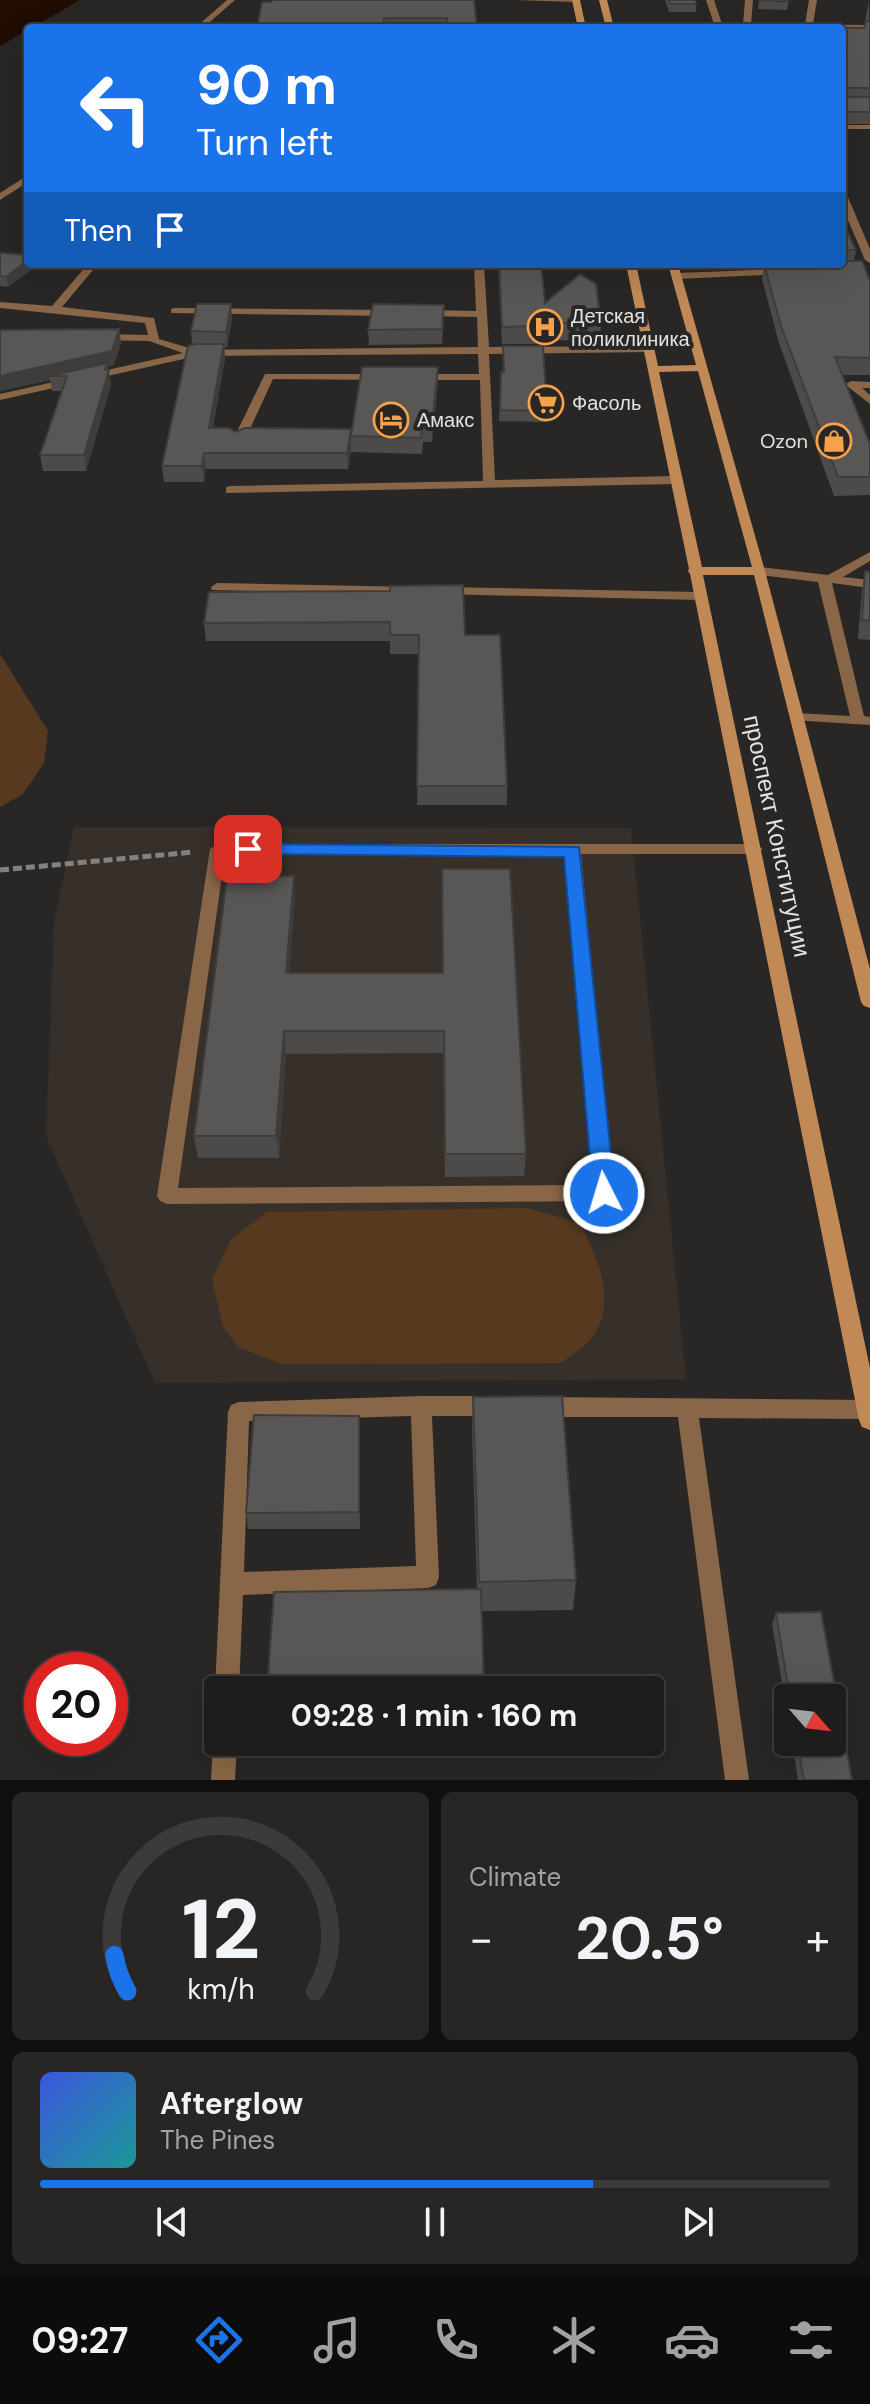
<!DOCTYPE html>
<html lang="en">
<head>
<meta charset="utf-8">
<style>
  :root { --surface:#1f1d1c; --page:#272625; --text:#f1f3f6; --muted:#a1a2a3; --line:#3c3b3b; --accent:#1a73e8 }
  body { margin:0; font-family:"DM Sans",sans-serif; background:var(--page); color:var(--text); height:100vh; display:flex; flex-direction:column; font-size:30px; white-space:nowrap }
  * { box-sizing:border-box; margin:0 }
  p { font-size:26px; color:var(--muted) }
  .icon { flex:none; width:44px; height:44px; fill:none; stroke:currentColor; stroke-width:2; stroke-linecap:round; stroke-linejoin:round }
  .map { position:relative; height:1780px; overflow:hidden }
  .panel { display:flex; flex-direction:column; gap:12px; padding:12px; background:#11100f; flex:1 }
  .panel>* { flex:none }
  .hud { position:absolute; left:24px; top:24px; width:822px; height:244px; border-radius:8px; box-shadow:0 8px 32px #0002,0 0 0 2px var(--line); background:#1a73e8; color:#fff; overflow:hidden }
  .needle { width:52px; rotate:118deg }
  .controls { position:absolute; left:774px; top:1684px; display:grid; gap:16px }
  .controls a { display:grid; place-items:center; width:72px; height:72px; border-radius:8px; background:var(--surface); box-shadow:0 8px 32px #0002,0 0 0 2px var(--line); font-size:40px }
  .speed { position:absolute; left:24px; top:1652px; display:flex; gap:16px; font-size:40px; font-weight:700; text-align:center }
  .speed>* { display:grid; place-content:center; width:104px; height:104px; border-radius:50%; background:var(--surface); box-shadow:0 8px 32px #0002,0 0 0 2px var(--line); line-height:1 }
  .speed .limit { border:12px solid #d22; background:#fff; color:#111 }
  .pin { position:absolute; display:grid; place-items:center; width:68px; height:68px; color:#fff; margin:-34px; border-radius:16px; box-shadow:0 4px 12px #0006 }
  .me { position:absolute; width:88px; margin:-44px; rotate:355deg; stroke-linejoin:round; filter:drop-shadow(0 0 6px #0008) }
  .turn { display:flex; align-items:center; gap:28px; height:168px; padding:0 40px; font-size:36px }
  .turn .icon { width:104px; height:104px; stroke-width:2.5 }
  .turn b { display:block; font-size:56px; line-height:68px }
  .then { display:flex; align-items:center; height:76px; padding:0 40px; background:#0003; gap:16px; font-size:30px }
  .big { font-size:60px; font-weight:700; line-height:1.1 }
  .panel .card { flex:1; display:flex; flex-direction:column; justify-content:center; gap:12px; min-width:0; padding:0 28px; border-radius:12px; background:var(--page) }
  .panel .dial { align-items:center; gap:0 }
  .dial svg { height:208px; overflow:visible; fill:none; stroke:var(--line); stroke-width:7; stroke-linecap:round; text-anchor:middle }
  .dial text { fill:var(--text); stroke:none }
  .song { display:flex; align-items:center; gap:24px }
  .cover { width:96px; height:96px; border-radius:12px; background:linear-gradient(135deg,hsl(230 70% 55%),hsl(180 70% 35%)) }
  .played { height:8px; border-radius:4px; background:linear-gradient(90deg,var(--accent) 70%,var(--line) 70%) }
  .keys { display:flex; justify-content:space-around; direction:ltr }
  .heat { display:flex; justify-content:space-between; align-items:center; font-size:44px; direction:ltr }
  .panel .tiles { flex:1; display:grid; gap:12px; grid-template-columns:1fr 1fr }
  .card:last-child { grid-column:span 2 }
  .trip { position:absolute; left:204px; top:1676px; width:460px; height:80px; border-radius:8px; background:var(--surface); box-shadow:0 8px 32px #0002,0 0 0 2px var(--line); font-weight:700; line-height:80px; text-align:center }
  .menu { display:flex; height:128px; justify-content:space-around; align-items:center; background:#0c0c0b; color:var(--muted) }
  .menu .icon { width:56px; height:56px }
  .menu .on { color:var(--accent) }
  .menu b { font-size:36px; color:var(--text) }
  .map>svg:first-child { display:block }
</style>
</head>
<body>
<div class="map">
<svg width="870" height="1780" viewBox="0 0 870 1780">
  <rect width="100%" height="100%" fill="#292726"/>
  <path fill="#37302a" d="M 74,827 L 631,828 L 686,1379 L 155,1383 L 46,1136 L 54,922 Z"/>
  <g fill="#56391f">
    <path d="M 0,654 L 48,731 L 44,763 L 23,794 L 0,807 Z"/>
    <path d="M 527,1208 L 580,1223 C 597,1257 617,1299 594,1335 C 587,1346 571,1355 561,1363 L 281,1364 L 238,1347 L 223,1327 L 212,1279 L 231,1239 L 267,1212 Z"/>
  </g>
  <path fill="#210c00" d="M 0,0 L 80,0 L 0,46 Z"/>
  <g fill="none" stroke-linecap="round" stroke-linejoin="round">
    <path stroke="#848281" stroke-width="5" stroke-dasharray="9 4" stroke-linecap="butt" d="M 0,870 L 194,852"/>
    <g fill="#896647" fill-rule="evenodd">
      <path d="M 227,0 L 235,0 L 203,28 L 195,28 Z"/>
      <path d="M 515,0 L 580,0 L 576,2 Z"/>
      <path d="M 706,0 L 714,0 L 722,24 L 743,24 L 745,0 L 753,0 L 751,24 L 870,25 L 870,29 L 609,27 L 605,25 L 609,23 L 714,24 Z"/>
      <rect x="842" y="125" width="28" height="4"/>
      <path d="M 28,175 L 28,182 L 0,200 L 0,193 Z"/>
      <path d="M 842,192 L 847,195 L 870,249 L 870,263 L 865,260 L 842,206 Z"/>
      <path d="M 88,264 L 98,264 L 62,307 L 154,318 L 159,339 L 196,350 L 478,347 L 477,317 L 423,316 L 418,313 L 423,310 L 476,311 L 474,264 L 484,264 L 489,347 L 649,346 L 654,349 L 649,352 L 489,354 L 495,480 L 676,476 L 682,480 L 676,484 L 226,493 L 226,487 L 230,486 L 483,481 L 480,380 L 418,380 L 413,377 L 418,374 L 479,374 L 478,354 L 197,356 L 0,400 L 0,394 L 183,353 L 149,341 L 99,340 L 94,337 L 99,334 L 148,335 L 145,323 L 0,308 L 0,302 L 52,306 Z"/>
      <path d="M 786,269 L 788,271 L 783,274 L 676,279 L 671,276 L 676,273 Z"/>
      <path d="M 175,308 L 391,310 L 396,313 L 391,316 L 171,313 L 171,309 Z"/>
      <path d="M 265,374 L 383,374 L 388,377 L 383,380 L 273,379 L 244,442 L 234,444 L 232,442 Z"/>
      <path d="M 851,381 L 870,382 L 870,388 L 862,388 L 870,395 L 870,404 L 847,386 L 846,384 Z"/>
      <path d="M 870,552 L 870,561 L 843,577 L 870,580 L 870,588 L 832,583 L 864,716 L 870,717 L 870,725 L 792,720 L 790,717 L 797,713 L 850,716 L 818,582 L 759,575 L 753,571 L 759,567 L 828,575 Z"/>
      <path d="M 217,583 L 412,587 L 418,591 L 412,595 L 212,590 L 211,587 Z"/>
      <path d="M 443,587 L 699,592 L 706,596 L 699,600 L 438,594 L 438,588 Z"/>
      <path d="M 218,844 L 755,844 L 763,849 L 755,854 L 581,854 L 614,1193 L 611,1198 L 604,1201 L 167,1204 L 160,1201 L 157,1196 L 210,849 ZM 225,854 L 565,854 L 594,1185 L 178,1188 Z"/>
      <path d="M 421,1396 L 494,1396 L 501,1399 L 505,1406 L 501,1413 L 494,1416 L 432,1416 L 439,1577 L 436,1585 L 428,1588 L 243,1595 L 239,1690 L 218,1690 L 218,1697 L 215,1690 L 228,1412 L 231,1405 L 239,1402 ZM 411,1416 L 416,1566 L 244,1572 L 249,1421 Z"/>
      <path d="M 541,1397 L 870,1400 L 868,1419 L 699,1418 L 749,1780 L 725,1780 L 678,1417 L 541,1417 L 534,1414 L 530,1407 L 534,1400 Z"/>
      <path d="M 216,1733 L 218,1742 L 237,1742 L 235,1780 L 211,1780 L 213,1742 Z"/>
    </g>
    <path fill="#896647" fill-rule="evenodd" d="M 809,0 L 817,0 L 813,24 L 809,26 L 805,24 Z"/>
    <g fill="#c08956" fill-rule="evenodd">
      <path d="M 572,0 L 580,0 L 586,28 L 578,28 Z"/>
      <path d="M 599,0 L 607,0 L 614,28 L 606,28 Z"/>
      <path d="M 626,264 L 636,264 L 658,366 L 696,365 L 668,264 L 678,264 L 765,571 L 870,969 L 870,1008 L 864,1006 L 861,1002 L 754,575 L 703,575 L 870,1368 L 870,1430 L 862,1427 L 859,1420 L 690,574 L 688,571 L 689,569 ZM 698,371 L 752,567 L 702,567 L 659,372 Z"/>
    </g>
  </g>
  <g fill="#4d4b49">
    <path d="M 474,0 L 477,28 L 257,28 L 271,2 Z"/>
    <path d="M 665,0 L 695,0 L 696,4 L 696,12 L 669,12 Z"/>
    <path d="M 759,0 L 789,0 L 787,10 L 758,9 Z"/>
    <path d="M 869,0 L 870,124 L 842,124 L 842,28 L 864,28 Z"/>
    <path d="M 842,221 L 856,250 L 854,261 L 870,281 L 870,375 L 842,375 L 870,444 L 870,495 L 834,496 L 779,343 L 762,279 L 764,264 L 842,264 Z"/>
    <path d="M 0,253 L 36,266 L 8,287 L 0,286 Z"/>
    <path d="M 191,264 L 241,264 L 236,270 Z"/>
    <path d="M 498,264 L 541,264 L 545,303 L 601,323 L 600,341 L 542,340 L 542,344 L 502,344 Z"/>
    <path d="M 232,319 L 227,347 L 224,347 L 225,359 L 213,428 L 235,432 L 351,429 L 438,367 L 438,383 L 432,442 L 423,442 L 422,454 L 351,452 L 351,450 L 348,469 L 206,469 L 204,482 L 164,482 L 162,466 L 192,345 L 191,331 Z"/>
    <path d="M 444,320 L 442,344 L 369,345 L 368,330 Z"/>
    <path d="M 119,329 L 121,343 L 114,365 L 108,367 L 111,385 L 86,471 L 43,471 L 40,455 L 62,391 L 52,391 L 50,380 L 0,391 L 0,330 Z"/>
    <path d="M 503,346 L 547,411 L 546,422 L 499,421 L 501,372 L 503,372 Z"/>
    <path d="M 865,571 L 870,572 L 870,640 L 858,639 L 862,590 Z"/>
    <path d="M 209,592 L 465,635 L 507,786 L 507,805 L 417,805 L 419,654 L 390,654 L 390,641 L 206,641 L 204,623 Z"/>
    <path d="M 295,898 L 289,973 L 443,973 L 526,1154 L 524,1176 L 445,1177 L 443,1053 L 286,1054 L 279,1158 L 198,1158 L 194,1136 Z"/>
    <path d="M 473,1397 L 576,1580 L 573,1610 L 482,1611 L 477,1589 L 472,1429 Z"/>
    <path d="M 360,1433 L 360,1529 L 248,1529 L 246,1513 Z"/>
    <path d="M 821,1612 L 852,1780 L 798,1780 L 792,1742 L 832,1742 L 832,1698 L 788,1698 L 788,1718 L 772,1624 L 776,1613 Z"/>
  </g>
  <g fill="#3e3d3c">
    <path d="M 28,260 L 28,264 L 35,264 L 36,266 L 8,287 L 6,277 Z"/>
    <path d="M 231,304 L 232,319 L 227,347 L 226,332 Z"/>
    <path d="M 444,305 L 444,320 L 442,344 L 442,329 Z"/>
    <path d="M 119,329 L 121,343 L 114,365 L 108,367 L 111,385 L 86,471 L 84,455 L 105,370 L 50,376 L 50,380 L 0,391 L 0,376 Z"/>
    <path d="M 224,344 L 225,359 L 210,444 L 209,428 Z"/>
    <path d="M 438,367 L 438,383 L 432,442 L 432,426 Z"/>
    <path d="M 351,429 L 351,450 L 348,469 L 347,453 Z"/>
    <path d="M 204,453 L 206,469 L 204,482 L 202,466 Z"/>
    <path d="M 294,876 L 295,898 L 287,996 L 286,973 Z"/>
    <path d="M 284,1031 L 286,1054 L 279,1158 L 276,1136 Z"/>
    <path d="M 359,1416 L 360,1433 L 360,1529 L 359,1512 Z"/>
  </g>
  <g fill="#595755" stroke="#3e3d3c" stroke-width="2">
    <path d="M 272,0 L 474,0 L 477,28 L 447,28 L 447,18 L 384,18 L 384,28 L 257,28 L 262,2 L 271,2 Z"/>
    <path d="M 669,0 L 695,0 L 696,4 L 670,4 Z"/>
    <path d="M 759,0 L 788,0 L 788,2 Z"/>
    <path d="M 866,21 L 870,21 L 870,88 L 842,88 L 842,28 L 797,27 L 864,28 Z"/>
    <path d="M 842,90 L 844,97 L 870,97 L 870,112 L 842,112 Z"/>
    <path d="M 842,221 L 856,250 L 842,250 Z"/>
    <path d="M 0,253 L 28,255 L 28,260 L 6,277 L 0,276 Z"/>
    <path d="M 842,261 L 862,261 L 870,281 L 870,358 L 835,357 L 870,444 L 870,477 L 838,477 L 781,326 L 764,264 L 842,264 Z"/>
    <path d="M 499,264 L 541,264 L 545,303 L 580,274 L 596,284 L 601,323 L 543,323 L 543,326 L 502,327 Z"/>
    <path d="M 197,304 L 231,304 L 226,332 L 191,331 Z"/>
    <path d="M 373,304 L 444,305 L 442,329 L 368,330 Z"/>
    <path d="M 119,329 L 112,351 L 0,376 L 0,330 Z"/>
    <path d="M 196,344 L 224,344 L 209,428 L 229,428 L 235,432 L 245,428 L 351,429 L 347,453 L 204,453 L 202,466 L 162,466 L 188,346 Z"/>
    <path d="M 503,346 L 543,346 L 547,411 L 500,410 L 501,372 L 504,372 Z"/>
    <path d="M 107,363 L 105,370 L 109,370 L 84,455 L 40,455 L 67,376 L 50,376 Z"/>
    <path d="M 362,367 L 438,367 L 432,426 L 423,426 L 421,438 L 351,436 Z"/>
    <path d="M 865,571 L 870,572 L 870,621 L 862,620 Z"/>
    <path d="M 463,585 L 465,635 L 500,635 L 507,786 L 417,786 L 419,635 L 390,635 L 390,622 L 204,623 L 209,592 L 390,591 L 390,586 Z"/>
    <path d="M 442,869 L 510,869 L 526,1154 L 445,1154 L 444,1031 L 284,1031 L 276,1136 L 194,1136 L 227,877 L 294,876 L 286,973 L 443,973 Z"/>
    <path d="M 562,1396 L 576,1580 L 479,1582 L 473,1397 Z"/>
    <path d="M 254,1415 L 359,1416 L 359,1512 L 246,1513 Z"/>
    <path d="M 481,1589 L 484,1690 L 267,1690 L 274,1592 Z"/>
    <path d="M 821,1612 L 852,1780 L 804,1780 L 797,1742 L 832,1742 L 832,1698 L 790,1698 L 776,1613 Z"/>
  </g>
  <path fill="#1a73e8" stroke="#114b97" stroke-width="2" d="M 248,844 L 579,847 L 615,1193 L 612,1199 L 604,1202 L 596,1199 L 593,1193 L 564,857 L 242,854 L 239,849 Z"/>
  <defs>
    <g id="hospital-ring" transform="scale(1.8)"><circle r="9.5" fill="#292726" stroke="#f7a14a" stroke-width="1.5"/><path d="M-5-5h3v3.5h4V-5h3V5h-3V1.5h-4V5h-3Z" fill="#f7a14a"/></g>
    <g id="supermarket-ring" transform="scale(1.8)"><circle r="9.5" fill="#292726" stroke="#f7a14a" stroke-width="1.5"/><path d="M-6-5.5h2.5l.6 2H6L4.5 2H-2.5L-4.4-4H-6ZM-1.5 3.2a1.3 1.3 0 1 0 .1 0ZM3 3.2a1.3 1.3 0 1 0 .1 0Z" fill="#f7a14a"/></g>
    <g id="hotel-ring" transform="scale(1.8)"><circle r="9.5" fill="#292726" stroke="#f7a14a" stroke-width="1.5"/><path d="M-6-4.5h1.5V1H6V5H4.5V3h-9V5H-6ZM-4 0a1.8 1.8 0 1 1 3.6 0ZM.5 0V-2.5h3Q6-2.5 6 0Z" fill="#f7a14a"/></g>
    <g id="shop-ring" transform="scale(1.8)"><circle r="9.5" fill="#292726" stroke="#f7a14a" stroke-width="1.5"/><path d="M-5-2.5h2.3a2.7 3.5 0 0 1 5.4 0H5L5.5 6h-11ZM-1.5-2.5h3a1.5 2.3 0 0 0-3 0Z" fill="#f7a14a"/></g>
  </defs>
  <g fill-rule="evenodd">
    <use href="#hospital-ring" x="545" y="327"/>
    <use href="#supermarket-ring" x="546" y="403"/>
    <use href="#hotel-ring" x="391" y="420"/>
    <use href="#shop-ring" x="834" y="441"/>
  </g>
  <g text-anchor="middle" stroke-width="8" stroke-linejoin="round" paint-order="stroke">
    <g font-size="20" fill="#e4e2e1" stroke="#292726" text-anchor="start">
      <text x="571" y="323">Детская<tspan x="571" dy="23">поликлиника</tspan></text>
      <text x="572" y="410">Фасоль</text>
      <text x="417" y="427">Амакс</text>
      <text x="808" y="448" text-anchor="end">Ozon</text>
    </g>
    <g font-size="24" fill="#e4e2e1" stroke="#292726">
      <text transform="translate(777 836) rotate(78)" y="8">проспект Конституции</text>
    </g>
  </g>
</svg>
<div class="controls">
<a><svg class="needle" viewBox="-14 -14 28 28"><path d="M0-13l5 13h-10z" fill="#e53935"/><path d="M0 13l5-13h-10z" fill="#a1a2a3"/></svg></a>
</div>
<div class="speed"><div class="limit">20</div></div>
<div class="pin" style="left:248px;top:849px;background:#d93025"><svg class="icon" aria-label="arrive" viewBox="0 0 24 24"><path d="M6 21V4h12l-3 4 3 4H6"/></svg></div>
<svg class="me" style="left:604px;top:1193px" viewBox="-20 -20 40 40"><circle r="17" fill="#1a73e8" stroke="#fff" stroke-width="3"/><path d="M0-11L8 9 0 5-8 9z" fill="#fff"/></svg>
<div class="trip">09:28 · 1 min · 160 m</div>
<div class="hud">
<div class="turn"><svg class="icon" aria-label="left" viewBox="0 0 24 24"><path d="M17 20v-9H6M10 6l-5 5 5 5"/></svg><div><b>90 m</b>Turn left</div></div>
<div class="then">Then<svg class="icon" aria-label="arrive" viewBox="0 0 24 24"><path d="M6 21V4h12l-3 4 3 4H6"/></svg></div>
</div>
</div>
<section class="panel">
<div class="tiles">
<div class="card dial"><svg viewBox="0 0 100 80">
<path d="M14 69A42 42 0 1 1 86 69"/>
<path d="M14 69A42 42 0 0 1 9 55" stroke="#1a73e8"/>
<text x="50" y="56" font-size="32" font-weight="700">12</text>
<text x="50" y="72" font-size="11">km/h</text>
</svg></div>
<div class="card"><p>Climate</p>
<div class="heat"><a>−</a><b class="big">20.5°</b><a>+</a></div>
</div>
<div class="card">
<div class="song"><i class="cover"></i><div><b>Afterglow</b><p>The Pines</p></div></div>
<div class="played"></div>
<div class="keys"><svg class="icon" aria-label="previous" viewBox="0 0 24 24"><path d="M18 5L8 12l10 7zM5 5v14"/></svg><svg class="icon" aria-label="pause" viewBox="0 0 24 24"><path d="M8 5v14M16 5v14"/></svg><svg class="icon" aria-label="next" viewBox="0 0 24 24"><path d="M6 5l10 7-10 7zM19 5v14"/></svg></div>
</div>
</div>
</section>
<nav class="menu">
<b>09:27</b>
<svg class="icon on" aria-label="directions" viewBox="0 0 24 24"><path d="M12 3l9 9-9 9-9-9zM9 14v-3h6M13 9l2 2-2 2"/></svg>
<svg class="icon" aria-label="music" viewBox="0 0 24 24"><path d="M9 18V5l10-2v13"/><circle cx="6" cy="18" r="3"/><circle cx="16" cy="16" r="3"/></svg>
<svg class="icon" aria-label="phone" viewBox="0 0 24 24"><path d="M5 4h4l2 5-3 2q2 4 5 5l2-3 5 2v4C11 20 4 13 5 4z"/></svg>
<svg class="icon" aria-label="climate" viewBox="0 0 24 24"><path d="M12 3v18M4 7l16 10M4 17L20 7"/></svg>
<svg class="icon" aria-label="car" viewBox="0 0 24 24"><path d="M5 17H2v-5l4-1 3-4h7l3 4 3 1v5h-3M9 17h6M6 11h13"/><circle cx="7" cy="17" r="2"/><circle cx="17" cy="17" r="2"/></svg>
<svg class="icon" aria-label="filters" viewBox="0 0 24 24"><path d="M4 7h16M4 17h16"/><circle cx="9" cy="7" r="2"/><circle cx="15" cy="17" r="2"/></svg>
</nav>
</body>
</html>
